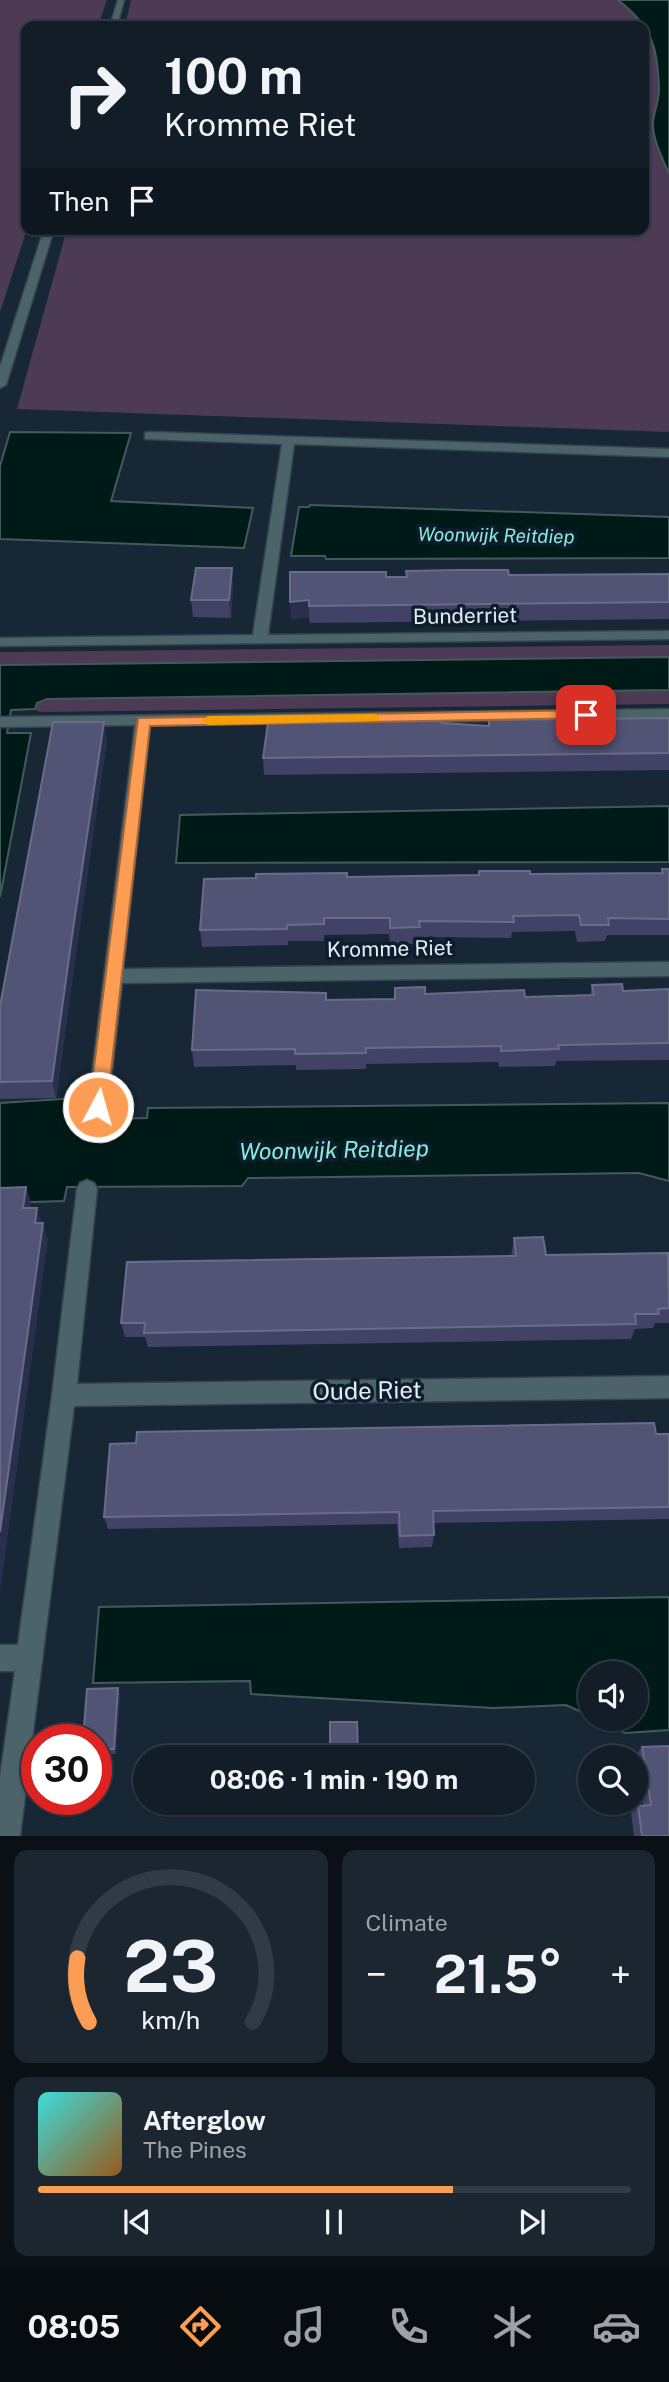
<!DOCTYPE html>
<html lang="en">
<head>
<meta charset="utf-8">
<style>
  :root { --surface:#121d28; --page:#1b2630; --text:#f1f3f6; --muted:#9ca2a8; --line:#313b45; --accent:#fc9d53 }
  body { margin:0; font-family:"Public Sans",sans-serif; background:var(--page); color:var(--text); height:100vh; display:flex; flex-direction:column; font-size:26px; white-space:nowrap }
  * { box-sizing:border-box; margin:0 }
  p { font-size:23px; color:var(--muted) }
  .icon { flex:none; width:38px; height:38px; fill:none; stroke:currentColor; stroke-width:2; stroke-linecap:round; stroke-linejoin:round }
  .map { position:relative; height:1836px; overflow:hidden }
  .details { display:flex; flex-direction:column; gap:14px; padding:14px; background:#0a1016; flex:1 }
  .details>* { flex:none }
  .top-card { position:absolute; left:21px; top:21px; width:628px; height:214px; border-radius:14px; box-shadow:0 2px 5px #0004,0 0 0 2px var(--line); background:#121d28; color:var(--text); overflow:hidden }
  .tools { position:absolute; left:578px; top:1661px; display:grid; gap:14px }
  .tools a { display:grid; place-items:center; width:70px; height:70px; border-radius:50%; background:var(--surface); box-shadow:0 2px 5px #0004,0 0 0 2px var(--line); font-size:35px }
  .speed { position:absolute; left:21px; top:1724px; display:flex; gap:14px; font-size:35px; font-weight:700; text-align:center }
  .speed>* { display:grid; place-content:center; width:91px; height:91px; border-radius:50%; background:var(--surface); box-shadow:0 2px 5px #0004,0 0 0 2px var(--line); line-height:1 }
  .speed .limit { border:10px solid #d22; background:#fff; color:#111 }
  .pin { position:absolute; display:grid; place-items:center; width:60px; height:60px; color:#fff; margin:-30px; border-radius:14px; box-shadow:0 4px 10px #0006 }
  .me { position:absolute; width:77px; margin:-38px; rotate:6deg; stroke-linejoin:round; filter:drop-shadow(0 0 5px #0008) }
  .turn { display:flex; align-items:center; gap:24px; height:147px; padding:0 28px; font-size:32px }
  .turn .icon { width:91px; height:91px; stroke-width:2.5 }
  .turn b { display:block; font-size:49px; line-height:60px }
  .then { display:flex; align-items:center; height:66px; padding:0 28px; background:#0003; gap:14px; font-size:26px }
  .big { font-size:52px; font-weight:700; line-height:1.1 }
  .details .card { flex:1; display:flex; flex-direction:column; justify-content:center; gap:10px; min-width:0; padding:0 24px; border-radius:14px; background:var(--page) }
  .details .dial { align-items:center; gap:0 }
  .dial svg { height:182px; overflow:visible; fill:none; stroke:var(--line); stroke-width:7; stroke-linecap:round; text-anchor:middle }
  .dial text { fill:var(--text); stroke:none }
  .song { display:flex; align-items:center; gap:21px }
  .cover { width:84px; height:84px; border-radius:10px; background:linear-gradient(135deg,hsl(180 70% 55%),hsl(30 70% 35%)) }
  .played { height:7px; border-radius:4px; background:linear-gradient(90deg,var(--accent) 70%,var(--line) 70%) }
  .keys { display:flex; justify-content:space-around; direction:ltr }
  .heat { display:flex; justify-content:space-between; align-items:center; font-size:38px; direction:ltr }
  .details .tiles { flex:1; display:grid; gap:14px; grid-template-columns:1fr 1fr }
  .card:last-child { grid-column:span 2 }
  .trip { position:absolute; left:133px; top:1745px; width:402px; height:70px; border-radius:35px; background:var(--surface); box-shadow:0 2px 5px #0004,0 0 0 2px var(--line); font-weight:700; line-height:70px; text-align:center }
  .dock { display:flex; height:112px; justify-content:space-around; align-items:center; background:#070c10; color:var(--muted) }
  .dock .icon { width:49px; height:49px }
  .dock .on { color:var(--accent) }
  .dock b { font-size:32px; color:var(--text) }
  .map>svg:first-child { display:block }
</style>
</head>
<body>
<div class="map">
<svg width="669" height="1836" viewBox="0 0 669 1836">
  <rect width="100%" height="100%" fill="#182736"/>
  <g fill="#4d3a54">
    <path d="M 0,0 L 107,0 L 98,26 L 26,26 L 27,229 L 0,312 Z"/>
    <path d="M 131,0 L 618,0 C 652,27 658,49 659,90 C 659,101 654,111 653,122 C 652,139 663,158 669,174 L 669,432 L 17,409 L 67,229 L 644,229 L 644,26 L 125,26 Z"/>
    <path d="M 669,645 L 669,657 L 0,665 L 0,652 Z"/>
    <path d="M 669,690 L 669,704 L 39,712 L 35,709 L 37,703 L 48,699 Z"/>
  </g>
  <g fill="#001b17" stroke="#445a5a" stroke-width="2">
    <path d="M 618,0 L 669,0 L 669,174 C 663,159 652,139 653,122 C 654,111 659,101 659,90 C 658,49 653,27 618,0 Z"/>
    <path d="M 10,432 L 131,433 L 111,501 L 253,508 L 244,548 L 0,539 L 0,466 Z"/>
    <path d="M 310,505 L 669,517 L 669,558 L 326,559 L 325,556 L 291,556 L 299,507 L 309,507 Z"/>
    <path d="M 669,657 L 669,690 L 47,699 L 37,703 L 35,709 L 11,710 L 7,733 L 31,733 L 0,897 L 0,665 Z"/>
    <path d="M 669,806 L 669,862 L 176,863 L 180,815 Z"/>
    <path d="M 77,1098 L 75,1120 L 147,1118 L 148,1108 L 669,1103 L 669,1181 L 639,1173 L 248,1178 L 242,1186 L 67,1187 L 64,1201 L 0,1203 L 0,1103 Z"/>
    <path d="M 669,1597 L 669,1730 L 625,1733 L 595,1719 L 635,1718 L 635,1673 L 590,1673 L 590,1716 L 566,1705 L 493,1708 L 251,1694 L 250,1681 L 93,1683 L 99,1607 Z"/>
  </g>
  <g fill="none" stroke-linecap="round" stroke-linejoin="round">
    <g stroke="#344351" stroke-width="3">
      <g id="minor">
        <path d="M 149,432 L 669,449 L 669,457 L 294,444 L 268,635 L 669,631 L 669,639 L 0,646 L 0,638 L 253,635 L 282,444 L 145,439 L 145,433 Z"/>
        <path d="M 669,709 L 669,719 L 150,725 L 123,969 L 669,962 L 669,976 L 122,983 L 108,1107 L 105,1113 L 98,1115 L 91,1113 L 88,1107 L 135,725 L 0,727 L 0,717 Z"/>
        <path d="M 87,1180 L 94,1183 L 97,1189 L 77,1384 L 669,1376 L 669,1398 L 74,1406 L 20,1836 L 0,1836 L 0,1777 L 15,1671 L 0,1671 L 0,1645 L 18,1645 L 52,1395 L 77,1189 L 80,1183 Z"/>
      </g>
    </g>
    <g stroke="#344351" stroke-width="3">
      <g id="tertiary">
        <path d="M 118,0 L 124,0 L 117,26 L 110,26 Z"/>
        <path d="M 44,229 L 54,229 L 6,385 L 0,388 L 0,367 Z"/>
      </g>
    </g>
    <use href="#minor" fill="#4c6369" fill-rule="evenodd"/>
    <use href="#tertiary" fill="#4c6369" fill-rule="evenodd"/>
  </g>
  <g fill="#414265">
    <path d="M 669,570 L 669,619 L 310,623 L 309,617 L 291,619 L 290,572 L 386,577 L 406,577 L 406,571 L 509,575 L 668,574 Z"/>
    <path d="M 233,585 L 231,618 L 193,617 L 191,600 Z"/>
    <path d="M 669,718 L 669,770 L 264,775 L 263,758 L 441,723 L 488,726 Z"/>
    <path d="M 107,739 L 76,953 L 56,1098 L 0,1099 L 0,1006 Z"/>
    <path d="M 662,869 L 669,869 L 669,935 L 607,935 L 605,941 L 577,942 L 575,931 L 512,932 L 511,938 L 419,937 L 418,944 L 390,944 L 389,934 L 324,935 L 324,941 L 288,941 L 288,945 L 202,947 L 200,930 L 347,877 L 478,875 L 479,871 L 530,874 L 661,873 Z"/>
    <path d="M 592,985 L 623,991 L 669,989 L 669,1060 L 556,1061 L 555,1066 L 499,1067 L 498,1062 L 366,1064 L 366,1069 L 296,1070 L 296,1065 L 194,1067 L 192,1050 L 326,1000 L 394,999 L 395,988 L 425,994 L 525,997 L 590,995 Z"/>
    <path d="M 514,1238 L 546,1255 L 669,1258 L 669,1323 L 655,1323 L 653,1328 L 635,1329 L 631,1339 L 148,1347 L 145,1337 L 125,1337 L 121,1323 L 511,1256 Z"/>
    <path d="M 656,1434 L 669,1434 L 669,1519 L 434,1523 L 434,1535 L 432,1547 L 399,1548 L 397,1524 L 108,1529 L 104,1517 Z"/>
    <path d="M 120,1693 L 116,1754 L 96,1754 L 96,1740 Z"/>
    <path d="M 642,1747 L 669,1836 L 634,1836 L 631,1813 L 638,1806 L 643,1805 L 635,1756 Z"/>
  </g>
  <g fill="#292f4c">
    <path d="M 232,568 L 233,585 L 231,618 L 229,600 Z"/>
    <path d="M 309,600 L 309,617 L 291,619 L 290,602 Z"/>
    <path d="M 104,722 L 107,739 L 76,953 L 56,1098 L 52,1081 L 72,936 Z"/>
    <path d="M 26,1187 L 31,1203 L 28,1223 L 23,1208 Z"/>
    <path d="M 37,1208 L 42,1223 L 35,1223 Z"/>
    <path d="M 43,1223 L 48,1239 L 0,1593 L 0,1532 Z"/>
    <path d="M 118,1688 L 120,1693 L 116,1754 L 114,1749 Z"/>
  </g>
  <g fill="#525475" stroke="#696c89" stroke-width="2">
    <path d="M 196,568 L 232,568 L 229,600 L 191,600 Z"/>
    <path d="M 459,570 L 508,570 L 509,575 L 669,574 L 669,602 L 309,606 L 309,600 L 290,602 L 290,572 L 386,572 L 386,577 L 407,577 L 406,571 Z"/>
    <path d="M 669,718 L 669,753 L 263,758 L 268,723 L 439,720 L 441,723 L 489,726 L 489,720 Z"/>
    <path d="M 53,722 L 104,722 L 72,936 L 52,1081 L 0,1082 L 0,1006 Z"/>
    <path d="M 662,869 L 669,869 L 669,919 L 608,918 L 609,925 L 581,925 L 579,915 L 513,916 L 514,922 L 419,921 L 420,927 L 390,928 L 390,918 L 324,918 L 324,924 L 287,925 L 287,929 L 200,930 L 204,879 L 256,878 L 256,874 L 347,873 L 347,877 L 479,875 L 479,871 L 530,871 L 530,874 L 663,873 Z"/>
    <path d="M 622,984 L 623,991 L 669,989 L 669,1043 L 558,1045 L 559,1049 L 501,1051 L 501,1046 L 366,1048 L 366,1053 L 295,1054 L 295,1049 L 192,1050 L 196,990 L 326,993 L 326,1000 L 395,999 L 395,988 L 425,987 L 425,994 L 524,990 L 525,997 L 594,995 L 592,985 Z"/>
    <path d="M 26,1187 L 23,1208 L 37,1208 L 35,1223 L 43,1223 L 0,1532 L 0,1188 Z"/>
    <path d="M 543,1237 L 546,1255 L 668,1253 L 669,1308 L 658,1309 L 659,1314 L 635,1314 L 636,1324 L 144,1333 L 145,1323 L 121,1323 L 127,1262 L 516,1256 L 514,1238 Z"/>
    <path d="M 654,1423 L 656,1434 L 669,1434 L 669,1507 L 433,1511 L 434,1535 L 400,1536 L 399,1512 L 104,1517 L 110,1444 L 136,1443 L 137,1432 Z"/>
    <path d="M 118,1688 L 114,1749 L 96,1750 L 96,1740 L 83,1740 L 87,1689 Z"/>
    <path d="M 330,1722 L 357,1722 L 358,1752 L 355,1757 L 330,1757 Z"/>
    <path d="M 669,1746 L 669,1836 L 642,1836 L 638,1806 L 651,1805 L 642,1747 Z"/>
  </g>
  <path fill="#fc9d53" stroke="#a46636" stroke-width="2" d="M 586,710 L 591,712 L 591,718 L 150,726 L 107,1107 L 104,1112 L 98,1114 L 91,1112 L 89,1107 L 138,718 Z"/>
  <path fill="#f59e0b" d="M 374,714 L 379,715 L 379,721 L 208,725 L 201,721 L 208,716 Z"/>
  <g text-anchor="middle" stroke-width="7" stroke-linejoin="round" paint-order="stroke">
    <g font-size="19" font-style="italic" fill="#8aeadb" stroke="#0e1d2c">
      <text transform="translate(496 535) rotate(1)" y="7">Woonwijk Reitdiep</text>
    </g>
    <g font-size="21" fill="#e2ecf6" stroke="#0e1d2c">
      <text transform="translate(465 616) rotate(-1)" y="7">Bunderriet</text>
      <text transform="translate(390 949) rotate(-1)" y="7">Kromme Riet</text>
    </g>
    <g font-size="23" font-style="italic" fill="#8aeadb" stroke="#0e1d2c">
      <text transform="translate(334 1150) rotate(-1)" y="8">Woonwijk Reitdiep</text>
    </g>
    <g font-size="24" fill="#e2ecf6" stroke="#0e1d2c">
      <text transform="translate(367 1391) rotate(-1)" y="8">Oude Riet</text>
    </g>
  </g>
</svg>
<div class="tools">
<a><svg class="icon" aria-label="sound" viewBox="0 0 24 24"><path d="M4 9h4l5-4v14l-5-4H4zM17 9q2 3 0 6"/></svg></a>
<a><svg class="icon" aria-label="search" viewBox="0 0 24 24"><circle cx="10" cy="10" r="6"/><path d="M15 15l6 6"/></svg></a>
</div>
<div class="speed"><div class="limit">30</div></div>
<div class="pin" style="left:586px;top:715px;background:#d93025"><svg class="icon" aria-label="arrive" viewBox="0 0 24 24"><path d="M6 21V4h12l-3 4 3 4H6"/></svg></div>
<svg class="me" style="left:98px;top:1107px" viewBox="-20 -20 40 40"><circle r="17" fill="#fc9d53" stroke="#fff" stroke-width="3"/><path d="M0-11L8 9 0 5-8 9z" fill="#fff"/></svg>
<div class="trip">08:06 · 1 min · 190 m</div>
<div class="top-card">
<div class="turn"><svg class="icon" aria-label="right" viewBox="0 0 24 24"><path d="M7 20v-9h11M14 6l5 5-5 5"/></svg><div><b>100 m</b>Kromme Riet</div></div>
<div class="then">Then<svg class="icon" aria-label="arrive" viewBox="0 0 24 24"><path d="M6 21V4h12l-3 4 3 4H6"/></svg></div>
</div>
</div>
<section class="details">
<div class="tiles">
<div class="card dial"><svg viewBox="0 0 100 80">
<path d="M14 69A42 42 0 1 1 86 69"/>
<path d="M14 69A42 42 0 0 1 9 41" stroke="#fc9d53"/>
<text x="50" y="56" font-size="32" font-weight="700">23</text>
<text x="50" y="72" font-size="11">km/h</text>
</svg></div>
<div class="card"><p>Climate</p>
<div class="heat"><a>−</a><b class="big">21.5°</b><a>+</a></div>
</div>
<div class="card">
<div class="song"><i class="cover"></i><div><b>Afterglow</b><p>The Pines</p></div></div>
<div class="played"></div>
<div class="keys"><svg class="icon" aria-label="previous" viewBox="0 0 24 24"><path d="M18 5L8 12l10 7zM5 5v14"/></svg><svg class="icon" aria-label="pause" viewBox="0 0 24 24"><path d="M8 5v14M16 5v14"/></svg><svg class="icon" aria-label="next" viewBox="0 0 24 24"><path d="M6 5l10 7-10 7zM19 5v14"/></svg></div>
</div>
</div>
</section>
<nav class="dock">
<b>08:05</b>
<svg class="icon on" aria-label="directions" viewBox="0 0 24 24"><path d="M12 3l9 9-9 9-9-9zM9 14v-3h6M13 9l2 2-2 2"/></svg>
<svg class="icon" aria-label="music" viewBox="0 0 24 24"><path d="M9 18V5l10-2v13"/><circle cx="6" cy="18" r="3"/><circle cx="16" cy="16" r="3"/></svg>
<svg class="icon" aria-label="phone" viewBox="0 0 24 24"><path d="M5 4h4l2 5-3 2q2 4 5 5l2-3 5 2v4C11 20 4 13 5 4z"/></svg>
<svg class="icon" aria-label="climate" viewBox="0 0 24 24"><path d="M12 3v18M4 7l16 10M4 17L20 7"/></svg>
<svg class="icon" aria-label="car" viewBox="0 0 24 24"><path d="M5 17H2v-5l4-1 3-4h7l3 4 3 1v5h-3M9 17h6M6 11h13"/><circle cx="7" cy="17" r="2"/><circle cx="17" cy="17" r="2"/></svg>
</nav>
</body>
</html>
